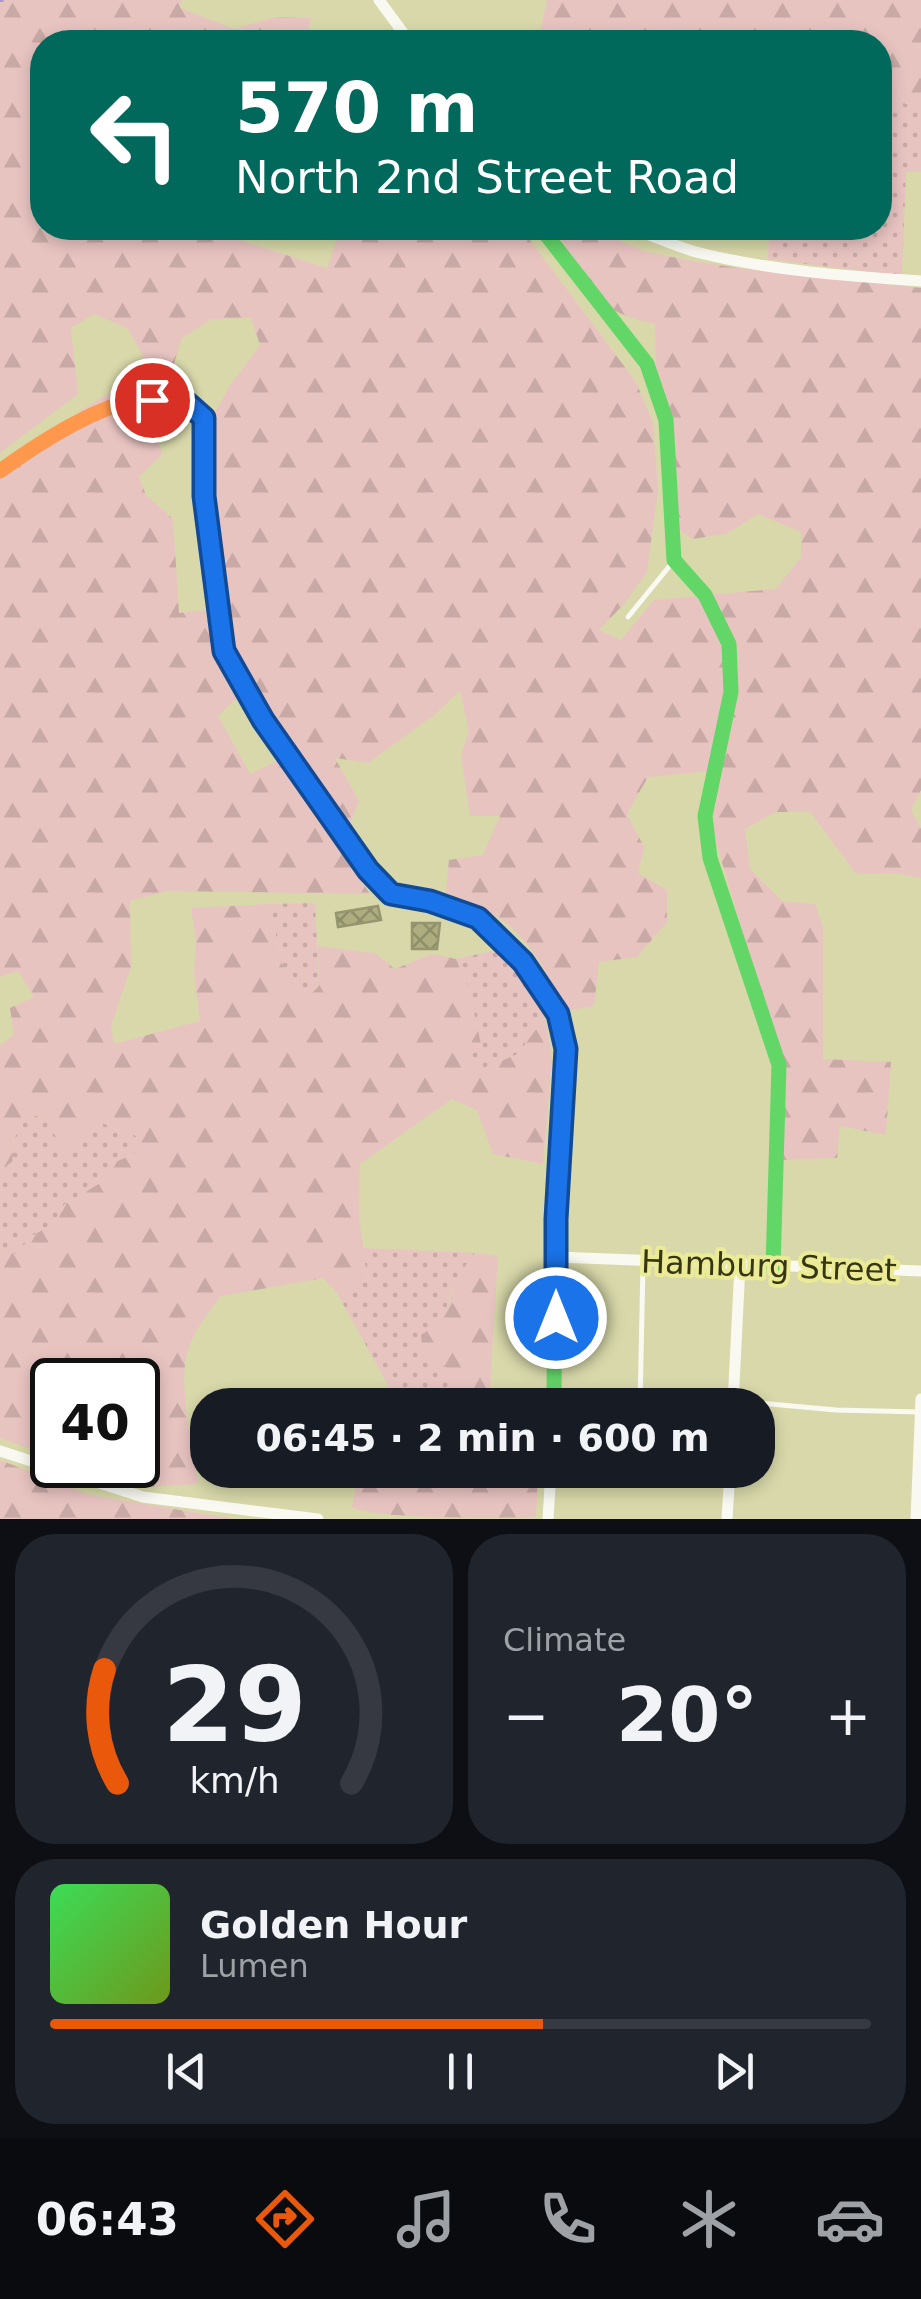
<!DOCTYPE html>
<html lang="en">
<head>
<meta charset="utf-8">
<style>
  :root { --surface:#171b24; --page:#20242c; --text:#f1f3f6; --muted:#9ea1a6; --line:#363941; --accent:#ea580c }
  body { margin:0; font-family:"DejaVu Sans",sans-serif; background:var(--page); color:var(--text); height:100vh; display:flex; flex-direction:column; font-size:38px; white-space:nowrap }
  * { box-sizing:border-box; margin:0 }
  p { font-size:32px; color:var(--muted) }
  .icon { flex:none; width:55px; height:55px; fill:none; stroke:currentColor; stroke-width:2; stroke-linecap:round; stroke-linejoin:round }
  .map { position:relative; height:1519px; overflow:hidden }
  .details { display:flex; flex-direction:column; gap:15px; padding:15px; background:#0d0f14; flex:1 }
  .details>* { flex:none }
  .guide { position:absolute; left:30px; top:30px; width:862px; height:210px; border-radius:40px; box-shadow:0 5px 15px #0003; background:#00695c; color:#fff; overflow:hidden }
  .speed { position:absolute; left:30px; top:1358px; display:flex; gap:20px; font-size:50px; font-weight:700; text-align:center }
  .speed>* { display:grid; place-content:center; width:130px; height:130px; border-radius:50%; background:var(--surface); box-shadow:0 5px 15px #0003; line-height:1 }
  .speed .limit { border:5px solid #111; border-radius:15px; background:#fff; color:#111 }
  .pin { position:absolute; display:grid; place-items:center; width:85px; height:85px; color:#fff; margin:-42px; border:5px solid #fff; border-radius:50%; box-shadow:0 2px 10px #0007 }
  .me { position:absolute; width:110px; margin:-55px; rotate:0deg; stroke-linejoin:round; filter:drop-shadow(0 0 8px #0008) }
  .turn { display:flex; align-items:center; gap:35px; height:210px; padding:0 40px; font-size:45px }
  .turn .icon { width:130px; height:130px; stroke-width:2.5 }
  .turn b { display:block; font-size:70px; line-height:85px }
  .big { font-size:75px; font-weight:600; line-height:1.1 }
  .details .tile { flex:1; display:flex; flex-direction:column; justify-content:center; gap:15px; min-width:0; padding:0 35px; border-radius:40px; background:var(--page) }
  .details .dial { align-items:center; gap:0 }
  .dial svg { height:260px; overflow:visible; fill:none; stroke:var(--line); stroke-width:7; stroke-linecap:round; text-anchor:middle }
  .dial text { fill:var(--text); stroke:none }
  .song { display:flex; align-items:center; gap:30px }
  .cover { width:120px; height:120px; border-radius:15px; background:linear-gradient(135deg,hsl(130 70% 55%),hsl(80 70% 35%)) }
  .played { height:10px; border-radius:5px; background:linear-gradient(90deg,var(--accent) 60%,var(--line) 60%) }
  .keys { display:flex; justify-content:space-around; direction:ltr }
  .heat { display:flex; justify-content:space-between; align-items:center; font-size:55px; direction:ltr }
  .details .tiles { flex:1; display:grid; gap:15px; grid-template-columns:1fr 1fr }
  .tile:last-child { grid-column:span 2 }
  .trip { position:absolute; left:190px; top:1388px; width:585px; height:100px; border-radius:40px; background:var(--surface); box-shadow:0 5px 15px #0003; font-weight:600; line-height:100px; text-align:center }
  .tab-bar { display:flex; height:160px; justify-content:space-around; align-items:center; background:#090b0e; color:var(--muted) }
  .tab-bar .icon { width:70px; height:70px }
  .tab-bar .current { color:var(--accent) }
  .tab-bar b { font-size:45px; color:var(--text) }
  .map>svg:first-child { display:block }
</style>
</head>
<body>
<div class="map">
<svg width="921" height="1519" viewBox="0 0 921 1519">
  <defs>
    <pattern id="grass-dots" width="8" height="8" patternUnits="userSpaceOnUse" patternTransform="scale(2.5)"><rect width="8" height="8" fill="#e8c4c1"/><path d="M2 2h.1M6 6h.1" fill="none" stroke="#c8a9a5" stroke-width="1.8" stroke-linecap="round"/></pattern>
    <pattern id="forest-firs" width="22" height="20" patternUnits="userSpaceOnUse" patternTransform="scale(2.5)"><rect width="22" height="20" fill="#e8c4c1"/><path d="M5 1l3.5 6h-7zM16 11l3.5 6h-7z" fill="#c8a9a5"/></pattern>
    <pattern id="building-cross-hatch" width="8" height="8" patternUnits="userSpaceOnUse" patternTransform="scale(2.5)"><rect width="8" height="8" fill="#adad80"/><path d="M0 0l8 8M0 8l8-8" fill="none" stroke="#8e8e68"/></pattern>
  </defs>
  <rect width="100%" height="100%" fill="#d8d8aa"/>
  <g fill="url(#grass-dots)">
    <path d="M 882,90 L 906,104 L 921,101 L 921,172 L 906,172 L 902,276 L 768,259 L 769,228 L 880,228 Z"/>
    <path d="M 315,903 L 319,986 L 309,996 L 283,967 L 269,904 Z"/>
    <path d="M 506,948 L 530,983 L 545,1017 L 518,1054 L 474,1072 L 464,1059 L 482,1047 L 468,988 L 456,959 Z"/>
    <path d="M 44,1113 L 64,1152 L 80,1132 L 97,1121 L 137,1136 L 138,1152 L 111,1164 L 102,1182 L 64,1205 L 52,1225 L 35,1234 L 15,1254 L 0,1246 L 0,1170 L 12,1162 L 15,1137 L 26,1119 Z"/>
    <path d="M 363,1248 L 475,1253 C 447,1291 440,1312 446,1358 C 448,1375 448,1389 455,1405 L 430,1405 L 425,1400 L 399,1405 L 337,1293 L 367,1279 Z"/>
  </g>
  <g fill="url(#forest-firs)">
    <path d="M 0,0 L 181,0 L 180,8 L 234,29 L 275,17 L 311,18 L 306,42 L 42,42 L 42,228 L 202,228 L 327,268 L 341,228 L 521,228 L 636,382 L 653,423 L 658,490 L 647,572 L 623,605 L 599,630 L 621,640 L 654,600 L 776,589 L 801,557 L 801,532 L 758,514 L 726,534 L 692,539 L 673,525 L 656,371 L 655,324 C 589,310 587,285 556,231 C 586,217 623,246 652,253 C 740,272 831,278 921,288 L 921,790 L 911,810 L 921,828 L 921,878 L 895,873 L 856,874 L 810,812 L 776,812 L 745,829 L 750,869 L 782,901 L 815,904 L 823,927 L 823,1059 L 891,1062 L 886,1135 L 840,1126 L 837,1158 L 782,1160 L 774,1040 L 714,835 L 709,771 L 648,777 L 627,814 L 644,847 L 638,873 L 667,890 L 667,922 L 637,957 L 599,962 L 594,1006 L 566,1011 C 534,947 518,917 446,893 L 449,860 L 483,855 L 500,816 L 470,816 L 461,755 L 469,731 L 460,691 L 433,716 L 368,763 L 335,758 L 359,801 L 349,826 L 245,679 L 229,638 L 205,488 L 210,420 L 231,384 L 260,345 L 251,318 L 212,319 L 181,339 L 172,371 L 149,366 L 127,328 L 94,314 L 71,328 L 78,394 L 0,453 Z"/>
    <path d="M 547,0 L 921,0 L 921,101 L 906,104 L 880,91 L 880,42 L 538,42 Z"/>
    <path d="M 122,385 L 144,386 L 162,455 L 139,477 L 146,495 L 173,519 L 179,613 L 205,610 L 215,652 L 238,697 L 218,716 L 250,774 L 281,759 L 370,894 L 167,891 L 130,901 L 131,967 L 111,1026 L 114,1044 L 200,1021 L 194,972 L 196,941 L 191,908 L 269,904 L 283,967 L 309,996 L 319,986 L 318,946 L 375,953 L 395,969 L 432,954 L 456,959 L 468,988 L 482,1048 L 464,1059 L 474,1072 L 518,1054 L 545,1017 L 552,1057 L 543,1164 L 493,1154 L 477,1110 L 452,1099 L 360,1164 L 359,1216 L 367,1279 L 337,1293 L 323,1278 L 221,1296 C 208,1313 194,1330 188,1350 C 177,1386 193,1447 198,1484 L 144,1487 L 79,1465 L 138,1465 L 138,1380 L 52,1380 L 52,1456 L 0,1438 L 0,1246 L 15,1254 L 35,1234 L 52,1225 L 64,1205 L 102,1182 L 111,1164 L 138,1152 L 136,1136 L 97,1121 L 81,1132 L 80,1148 L 63,1152 L 44,1113 L 26,1119 L 15,1137 L 12,1162 L 0,1170 L 0,1045 L 14,1035 L 10,1008 L 34,997 L 18,971 L 0,977 L 0,473 L 83,409 Z"/>
    <path d="M 475,1253 L 498,1256 L 489,1405 L 455,1405 L 447,1381 L 447,1367 L 423,1358 L 421,1335 L 442,1321 L 459,1274 Z"/>
    <path d="M 0,1460 L 90,1495 L 234,1519 L 0,1519 Z"/>
    <path d="M 359,1470 L 538,1470 L 536,1517 C 514,1519 367,1519 352,1507 Z"/>
  </g>
  <g fill="none" stroke-linecap="round" stroke-linejoin="round">
    <path stroke="#a298ce" stroke-width="4" d="M 0,0 L 2,0"/>
  </g>
  <g fill="url(#building-cross-hatch)" stroke="#959570" stroke-width="2.5">
    <path d="M 378,906 L 381,920 L 338,927 L 336,913 Z"/>
    <path d="M 412,923 L 440,923 L 437,949 L 412,949 Z"/>
  </g>
  <g fill="none" stroke-linecap="round" stroke-linejoin="round">
    <g stroke="#f9f9f2" stroke-width="5">
      <path d="M 628,617 L 672,563"/>
      <path d="M 736,1401 L 836,1410 L 920,1412"/>
      <path d="M 640,1405 L 643,1264"/>
    </g>
    <g stroke="#f9f9f2" stroke-width="11">
      <path d="M 379,0 L 410,42"/>
      <path d="M 627,228 C 652,234 675,247 700,253 C 773,271 846,276 921,281"/>
      <path d="M 557,1257 L 921,1271"/>
      <path d="M 733,1405 L 740,1265"/>
      <path d="M 0,1451 L 143,1497 L 318,1519"/>
      <path d="M 548,1519 L 551,1470"/>
      <path d="M 727,1519 L 730,1470"/>
      <path d="M 916,1519 L 921,1399"/>
    </g>
    <g stroke="#63d668" stroke-width="15">
      <path d="M 541,228 L 647,364 L 666,420 L 674,560 L 705,595 L 729,644 L 731,692 L 705,816 L 710,858 L 779,1065 L 773,1267"/>
      <path d="M 259,711 L 368,870 L 391,894 L 430,901 L 478,918 L 523,962 L 558,1014 L 565,1032 L 555,1219 L 554,1405"/>
    </g>
    <path stroke="#ff974d" stroke-width="15" d="M 0,471 C 40,442 135,377 187,403 C 194,406 199,413 205,418 L 204,497 L 225,651 L 259,711"/>
  </g>
  <g fill="none" stroke-linecap="round" stroke-linejoin="round">
    <g stroke="#114b97" stroke-width="25">
      <path id="route" d="M 152,400 L 186,402 L 204,418 L 204,496 L 224,651 L 263,720 L 368,870 L 391,894 L 430,901 L 478,918 L 523,962 L 558,1014 L 566,1049 L 556,1219 L 556,1318"/>
    </g>
    <use href="#route" stroke="#1a73e8" stroke-width="18"/>
  </g>
  <g text-anchor="middle" stroke-width="8" stroke-linejoin="round" paint-order="stroke">
    <g font-size="32" fill="#363613" stroke="#ebeb97">
      <text transform="translate(769 1266) rotate(2)" y="11">Hamburg Street</text>
    </g>
  </g>
</svg>
<div class="speed"><div class="limit">40</div></div>
<div class="pin" style="left:152px;top:400px;background:#d93025"><svg class="icon" aria-label="arrive" viewBox="0 0 24 24"><path d="M6 21V4h12l-3 4 3 4H6"/></svg></div>
<svg class="me" style="left:556px;top:1318px" viewBox="-20 -20 40 40"><circle r="17" fill="#1a73e8" stroke="#fff" stroke-width="3"/><path d="M0-11L8 9 0 5-8 9z" fill="#fff"/></svg>
<div class="trip">06:45 · 2 min · 600 m</div>
<div class="guide">
<div class="turn"><svg class="icon" aria-label="left" viewBox="0 0 24 24"><path d="M17 20v-9H6M10 6l-5 5 5 5"/></svg><div><b>570 m</b>North 2nd Street Road</div></div>
</div>
</div>
<section class="details">
<div class="tiles">
<div class="tile dial"><svg viewBox="0 0 100 80">
<path d="M14 69A42 42 0 1 1 86 69"/>
<path d="M14 69A42 42 0 0 1 10 34" stroke="#ea580c"/>
<text x="50" y="56" font-size="32" font-weight="700">29</text>
<text x="50" y="72" font-size="11">km/h</text>
</svg></div>
<div class="tile"><p>Climate</p>
<div class="heat"><a>−</a><b class="big">20°</b><a>+</a></div>
</div>
<div class="tile">
<div class="song"><i class="cover"></i><div><b>Golden Hour</b><p>Lumen</p></div></div>
<div class="played"></div>
<div class="keys"><svg class="icon" aria-label="previous" viewBox="0 0 24 24"><path d="M18 5L8 12l10 7zM5 5v14"/></svg><svg class="icon" aria-label="pause" viewBox="0 0 24 24"><path d="M8 5v14M16 5v14"/></svg><svg class="icon" aria-label="next" viewBox="0 0 24 24"><path d="M6 5l10 7-10 7zM19 5v14"/></svg></div>
</div>
</div>
</section>
<nav class="tab-bar">
<b>06:43</b>
<svg class="icon current" aria-label="directions" viewBox="0 0 24 24"><path d="M12 3l9 9-9 9-9-9zM9 14v-3h6M13 9l2 2-2 2"/></svg>
<svg class="icon" aria-label="music" viewBox="0 0 24 24"><path d="M9 18V5l10-2v13"/><circle cx="6" cy="18" r="3"/><circle cx="16" cy="16" r="3"/></svg>
<svg class="icon" aria-label="phone" viewBox="0 0 24 24"><path d="M5 4h4l2 5-3 2q2 4 5 5l2-3 5 2v4C11 20 4 13 5 4z"/></svg>
<svg class="icon" aria-label="climate" viewBox="0 0 24 24"><path d="M12 3v18M4 7l16 10M4 17L20 7"/></svg>
<svg class="icon" aria-label="car" viewBox="0 0 24 24"><path d="M5 17H2v-5l4-1 3-4h7l3 4 3 1v5h-3M9 17h6M6 11h13"/><circle cx="7" cy="17" r="2"/><circle cx="17" cy="17" r="2"/></svg>
</nav>
</body>
</html>
